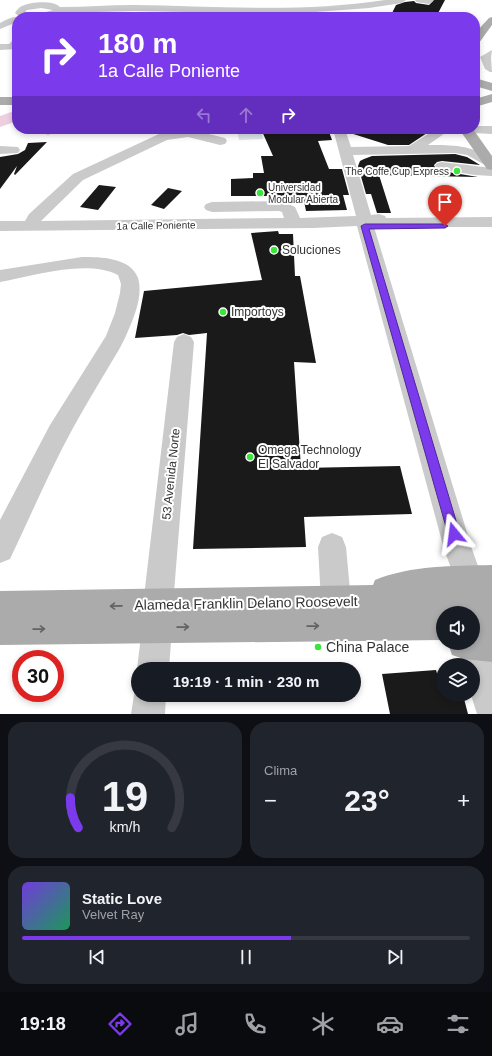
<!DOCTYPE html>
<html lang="es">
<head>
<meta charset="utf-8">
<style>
  :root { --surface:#171b24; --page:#20242c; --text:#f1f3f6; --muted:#9ea1a6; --line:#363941; --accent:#7c3aed }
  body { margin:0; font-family:Helvetica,sans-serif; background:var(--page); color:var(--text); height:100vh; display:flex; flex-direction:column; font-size:15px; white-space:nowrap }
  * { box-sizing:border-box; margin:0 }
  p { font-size:13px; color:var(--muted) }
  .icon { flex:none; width:22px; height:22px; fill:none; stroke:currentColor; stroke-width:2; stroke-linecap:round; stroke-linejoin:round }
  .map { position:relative; height:714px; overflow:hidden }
  .drawer { display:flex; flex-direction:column; gap:8px; padding:8px; background:#0d0f14; flex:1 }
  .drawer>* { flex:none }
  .guide { position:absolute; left:12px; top:12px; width:468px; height:122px; border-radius:16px; box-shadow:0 2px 6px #0003; background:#7c3aed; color:#fff; overflow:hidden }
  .controls { position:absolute; left:436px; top:606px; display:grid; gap:8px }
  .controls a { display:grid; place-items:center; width:44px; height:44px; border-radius:50%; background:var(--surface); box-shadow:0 2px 6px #0003; font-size:20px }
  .speed { position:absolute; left:12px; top:650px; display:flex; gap:8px; font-size:20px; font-weight:700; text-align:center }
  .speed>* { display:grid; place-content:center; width:52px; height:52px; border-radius:50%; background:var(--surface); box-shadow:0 2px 6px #0003; line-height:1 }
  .speed .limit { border:6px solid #d22; background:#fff; color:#111 }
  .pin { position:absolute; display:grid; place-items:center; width:34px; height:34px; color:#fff; margin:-41px -17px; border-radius:50% 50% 50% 0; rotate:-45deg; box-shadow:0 0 4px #0007 }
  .pin .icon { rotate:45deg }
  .me { position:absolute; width:44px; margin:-22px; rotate:344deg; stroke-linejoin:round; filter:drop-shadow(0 0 3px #0008) }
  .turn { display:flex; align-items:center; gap:14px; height:84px; padding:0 20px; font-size:18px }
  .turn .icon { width:52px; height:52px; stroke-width:2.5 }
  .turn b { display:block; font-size:28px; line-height:34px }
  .lanes { display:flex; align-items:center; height:38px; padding:0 20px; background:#0003; justify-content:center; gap:20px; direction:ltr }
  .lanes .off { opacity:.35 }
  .big { font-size:30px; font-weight:800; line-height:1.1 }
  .drawer .card { flex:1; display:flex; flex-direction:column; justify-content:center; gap:6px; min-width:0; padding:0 14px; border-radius:16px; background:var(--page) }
  .drawer .dial { align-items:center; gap:0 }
  .dial svg { height:104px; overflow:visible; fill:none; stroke:var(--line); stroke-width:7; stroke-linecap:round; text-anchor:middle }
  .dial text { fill:var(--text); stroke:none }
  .song { display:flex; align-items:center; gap:12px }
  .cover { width:48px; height:48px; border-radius:6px; background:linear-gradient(135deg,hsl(260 70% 55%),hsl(150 70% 35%)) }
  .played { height:4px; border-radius:2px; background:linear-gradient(90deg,var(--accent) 60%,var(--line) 60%) }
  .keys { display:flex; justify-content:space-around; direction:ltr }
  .heat { display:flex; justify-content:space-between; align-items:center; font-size:22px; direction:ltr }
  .drawer .tiles { flex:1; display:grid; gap:8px; grid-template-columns:1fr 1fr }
  .card:last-child { grid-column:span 2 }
  .trip { position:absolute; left:131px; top:662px; width:230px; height:40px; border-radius:20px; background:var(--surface); box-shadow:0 2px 6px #0003; font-weight:800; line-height:40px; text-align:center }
  .tabs { display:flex; height:64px; justify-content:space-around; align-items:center; background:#090b0e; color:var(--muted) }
  .tabs .icon { width:28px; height:28px }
  .tabs .active { color:var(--accent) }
  .tabs b { font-size:18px; color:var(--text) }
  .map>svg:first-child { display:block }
</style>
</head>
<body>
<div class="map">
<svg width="492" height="714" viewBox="0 0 492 714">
  <rect width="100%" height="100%" fill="#fff"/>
  <path fill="#dfe5ec" d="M 237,129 L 261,129 L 263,139 L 239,140 Z"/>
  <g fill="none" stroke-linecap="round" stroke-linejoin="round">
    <g fill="#eecfe0" fill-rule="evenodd">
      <path d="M 17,110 L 17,121 L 0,127 L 0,116 Z"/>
      <path d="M 40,129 L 56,129 L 54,133 L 48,135 L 42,133 Z"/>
    </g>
  </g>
  <g fill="#1a1a1a">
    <path d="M 434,0 L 445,0 L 436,17 L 391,15 L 396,5 L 405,2 L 414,1 L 416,3 L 429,5 Z"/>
    <path d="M 261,129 L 328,129 L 332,140 L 318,141 L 329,169 L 342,169 L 349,195 L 343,195 L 347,210 L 306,211 L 303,196 L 231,196 L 231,179 L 253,178 L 253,173 L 264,173 L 261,156 L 273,156 Z"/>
    <path d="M 347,129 L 433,129 L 409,145 L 388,145 L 347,132 Z"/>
    <path d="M 47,142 L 15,175 L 14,174 L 17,166 L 0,189 L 0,157 L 18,154 L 25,150 L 28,143 Z"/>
    <path d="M 455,154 L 467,157 L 480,165 L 442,161 L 437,162 L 434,165 L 436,170 L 478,177 L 379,175 L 391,213 L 377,213 L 371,194 L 366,194 L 358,166 L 360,161 L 364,159 L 372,156 Z"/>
    <path d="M 99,185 L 116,187 L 98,210 L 80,207 Z"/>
    <path d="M 168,188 L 182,191 L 164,209 L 151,205 Z"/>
    <path d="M 278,231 L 279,234 L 293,234 L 295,276 L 300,276 L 316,363 L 294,362 L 301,468 L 400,466 L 412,514 L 304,517 L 306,547 L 193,549 L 207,333 L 189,335 L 183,333 L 177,335 L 135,338 L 144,291 L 262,280 L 251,233 Z"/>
    <path d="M 436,670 L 439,680 L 443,680 L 443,695 L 463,695 L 468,714 L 390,714 L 382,674 Z"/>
  </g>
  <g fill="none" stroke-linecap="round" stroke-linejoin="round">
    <g fill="#cacaca" fill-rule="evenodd">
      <path d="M 385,0 L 406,0 L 402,3 L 369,8 L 302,13 L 235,13 L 134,11 L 60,13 L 52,17 L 17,17 L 17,22 L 0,29 L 0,23 C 6,20 13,16 20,17 L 15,13 C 16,11 19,7 22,6 C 31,2 53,0 60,7 C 85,7 109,5 133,5 C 217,6 301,13 385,0 ZM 41,8 L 53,10 L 39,14 L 25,12 L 27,10 Z"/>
      <path d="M 415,0 L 433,0 L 433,1 L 429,4 L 416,2 Z"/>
      <path d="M 17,38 L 17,47 L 16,49 L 0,50 L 0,44 L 9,44 L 14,39 Z"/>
      <path d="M 492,50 L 491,58 L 492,72 L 490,72 L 485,69 L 480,57 Z"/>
      <path d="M 478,126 L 492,126 L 492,134 L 473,133 L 472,129 L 475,129 L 475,127 Z"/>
      <path d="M 188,129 L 225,138 L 227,141 L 225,144 L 220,145 L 188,137 L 167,140 L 83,180 L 41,221 L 284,218 L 282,212 L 279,211 L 212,212 L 206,210 L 204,207 L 206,204 L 212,202 L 282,201 L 295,207 L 300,218 L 356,216 L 333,129 L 345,129 L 351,147 L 409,146 L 436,129 L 451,129 L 428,145 C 455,145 468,145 492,158 L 492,164 L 483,164 L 467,155 L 455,153 L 353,155 L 371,215 L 379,214 L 385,216 L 386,218 L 492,217 L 492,227 L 374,227 L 472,549 L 483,580 L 479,590 L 469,594 L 459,590 L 444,549 L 357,226 L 313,228 L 0,231 L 0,221 L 25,221 L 29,214 L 73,174 L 159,134 Z"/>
      <path d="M 0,146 L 18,147 L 20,150 L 18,153 L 0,154 Z"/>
      <path d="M 442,162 L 492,168 L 492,176 L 475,175 L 437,169 L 435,166 L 437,163 Z"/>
      <path d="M 82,257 C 100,257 130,257 138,278 C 143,295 135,315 128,331 C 123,344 115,356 108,368 C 96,388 84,408 73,428 C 50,470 31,515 10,559 L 0,563 L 0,520 L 50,425 L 106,336 L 115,313 L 120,293 L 121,284 L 118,275 C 86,259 34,276 0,282 L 0,270 Z"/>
      <path d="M 184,334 L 191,337 L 194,342 L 173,605 L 169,616 L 166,617 L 172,628 L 169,669 L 138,669 L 138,671 L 137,669 L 142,628 L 146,617 L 149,616 L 143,605 L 174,342 L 177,337 Z"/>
      <path d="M 332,533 L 342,537 L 346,547 L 351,601 L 346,611 L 336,616 L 326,611 L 321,601 L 318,547 L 322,537 Z"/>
      <path d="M 473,629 L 483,633 L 492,658 L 492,714 L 477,714 L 471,695 L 473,695 L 473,665 L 462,665 L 456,644 L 473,643 Z"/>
      <path d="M 138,684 L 138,695 L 166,695 L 165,714 L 131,714 L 134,695 Z"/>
    </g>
    <g fill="#ababab" fill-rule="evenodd">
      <path d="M 492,17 L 492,25 L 479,43 L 475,44 L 475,33 L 489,18 Z"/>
      <path d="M 475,78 L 492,83 L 492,91 L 475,86 Z"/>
      <path d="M 492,94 L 492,102 L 475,107 L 475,99 Z"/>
      <rect x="0" y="97" width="17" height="8"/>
      <path d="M 459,129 L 473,129 L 492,156 L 492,170 L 487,169 Z"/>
      <path d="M 492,565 L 492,662 L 464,659 L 452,655 L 448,643 L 473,643 L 473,613 L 443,613 L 443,640 L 0,645 L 0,591 L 373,585 L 375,580 C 412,565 453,566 492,565 Z"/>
    </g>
  </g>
  <defs><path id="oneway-shaft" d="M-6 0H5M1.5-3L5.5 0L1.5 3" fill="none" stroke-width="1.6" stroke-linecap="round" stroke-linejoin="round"/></defs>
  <g stroke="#636363">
    <use href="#oneway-shaft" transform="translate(116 606) rotate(179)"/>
    <use href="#oneway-shaft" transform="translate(313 626) rotate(-1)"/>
    <use href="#oneway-shaft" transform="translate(183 627) rotate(-1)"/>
    <use href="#oneway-shaft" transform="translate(39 629) rotate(-1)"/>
  </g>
  <path fill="#7c3aed" stroke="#51269a" d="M 365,224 L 445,224 L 448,226 L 445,228 L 369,229 L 460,534 L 458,538 L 454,540 L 450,538 L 448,534 L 361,226 Z"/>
  <g fill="#3be539" stroke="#fff" stroke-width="1.5">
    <circle cx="457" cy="171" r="4"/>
    <circle cx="260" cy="193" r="4"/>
    <circle cx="274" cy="250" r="4"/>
    <circle cx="223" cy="312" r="4"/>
    <circle cx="250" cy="457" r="4"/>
    <circle cx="318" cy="647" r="4"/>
  </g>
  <g text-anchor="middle" stroke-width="4" stroke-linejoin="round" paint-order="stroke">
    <g font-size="10" fill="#333" stroke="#fff" text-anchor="end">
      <text x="449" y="175">The Coffe Cup Express</text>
      <text x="268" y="191" text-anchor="start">Universidad<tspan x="268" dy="12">Modular Abierta</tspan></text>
    </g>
    <g font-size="10" fill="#333" stroke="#fff">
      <text transform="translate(156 225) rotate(-1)" y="4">1a Calle Poniente</text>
    </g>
    <g font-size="12" fill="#333" stroke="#fff" text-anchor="start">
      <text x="282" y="254">Soluciones</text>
      <text x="231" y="316">Importoys</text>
      <text x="258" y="454">Omega Technology<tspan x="258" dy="14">El Salvador</tspan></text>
    </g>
    <g font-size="12" fill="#333" stroke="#fff">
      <text transform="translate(171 474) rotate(-84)" y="4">53 Avenida Norte</text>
    </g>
    <g font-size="14" fill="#333" stroke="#fff">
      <text transform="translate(246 603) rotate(-1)" y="5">Alameda Franklin Delano Roosevelt</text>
    </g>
    <g font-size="14" fill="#333" stroke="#fff" text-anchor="start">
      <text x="326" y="652">China Palace</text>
    </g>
  </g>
</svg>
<div class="controls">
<a><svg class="icon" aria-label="sound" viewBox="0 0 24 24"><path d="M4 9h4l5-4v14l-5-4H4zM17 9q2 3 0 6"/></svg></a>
<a><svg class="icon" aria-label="layers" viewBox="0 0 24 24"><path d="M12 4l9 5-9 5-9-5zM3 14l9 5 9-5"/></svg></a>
</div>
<div class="speed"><div class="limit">30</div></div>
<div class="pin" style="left:445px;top:226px;background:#d93025"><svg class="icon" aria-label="arrive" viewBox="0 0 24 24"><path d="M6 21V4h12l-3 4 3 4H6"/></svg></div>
<svg class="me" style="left:454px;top:534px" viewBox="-20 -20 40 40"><path d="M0-17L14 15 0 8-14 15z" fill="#7c3aed" stroke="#fff" stroke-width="4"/></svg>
<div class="trip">19:19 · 1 min · 230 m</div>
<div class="guide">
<div class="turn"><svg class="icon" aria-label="right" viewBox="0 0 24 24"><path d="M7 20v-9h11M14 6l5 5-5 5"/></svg><div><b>180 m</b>1a Calle Poniente</div></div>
<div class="lanes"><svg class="icon off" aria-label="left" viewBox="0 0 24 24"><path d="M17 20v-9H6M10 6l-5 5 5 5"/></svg><svg class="icon off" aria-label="ahead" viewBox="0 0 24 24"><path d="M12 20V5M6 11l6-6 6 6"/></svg><svg class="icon" aria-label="right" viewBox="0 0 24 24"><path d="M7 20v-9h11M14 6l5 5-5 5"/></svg></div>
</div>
</div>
<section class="drawer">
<div class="tiles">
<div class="card dial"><svg viewBox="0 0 100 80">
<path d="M14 69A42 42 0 1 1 86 69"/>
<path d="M14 69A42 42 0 0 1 8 46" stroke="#7c3aed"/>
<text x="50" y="56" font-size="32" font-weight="700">19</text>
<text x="50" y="72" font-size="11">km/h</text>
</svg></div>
<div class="card"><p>Clima</p>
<div class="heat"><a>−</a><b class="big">23°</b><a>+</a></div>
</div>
<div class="card">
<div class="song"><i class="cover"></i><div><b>Static Love</b><p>Velvet Ray</p></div></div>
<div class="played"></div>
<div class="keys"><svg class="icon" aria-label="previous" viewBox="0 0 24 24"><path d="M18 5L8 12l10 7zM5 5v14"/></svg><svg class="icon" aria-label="pause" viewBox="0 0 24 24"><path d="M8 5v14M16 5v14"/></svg><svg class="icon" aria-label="next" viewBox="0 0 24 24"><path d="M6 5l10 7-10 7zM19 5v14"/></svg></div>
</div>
</div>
</section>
<nav class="tabs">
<b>19:18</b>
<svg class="icon active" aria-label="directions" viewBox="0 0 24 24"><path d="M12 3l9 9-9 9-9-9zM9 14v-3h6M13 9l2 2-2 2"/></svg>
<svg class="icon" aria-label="music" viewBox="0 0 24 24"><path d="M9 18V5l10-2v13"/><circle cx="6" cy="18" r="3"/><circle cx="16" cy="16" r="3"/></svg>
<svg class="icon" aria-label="phone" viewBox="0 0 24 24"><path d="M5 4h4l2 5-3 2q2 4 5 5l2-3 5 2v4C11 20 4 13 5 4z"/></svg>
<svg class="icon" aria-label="climate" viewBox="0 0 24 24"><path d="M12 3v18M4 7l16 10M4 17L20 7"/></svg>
<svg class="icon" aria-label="car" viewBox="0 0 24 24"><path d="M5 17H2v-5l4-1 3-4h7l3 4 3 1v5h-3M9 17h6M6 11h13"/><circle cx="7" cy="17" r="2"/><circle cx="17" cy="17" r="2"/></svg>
<svg class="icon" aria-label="filters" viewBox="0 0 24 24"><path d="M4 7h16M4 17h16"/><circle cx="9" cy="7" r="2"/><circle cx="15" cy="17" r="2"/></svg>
</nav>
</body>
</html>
